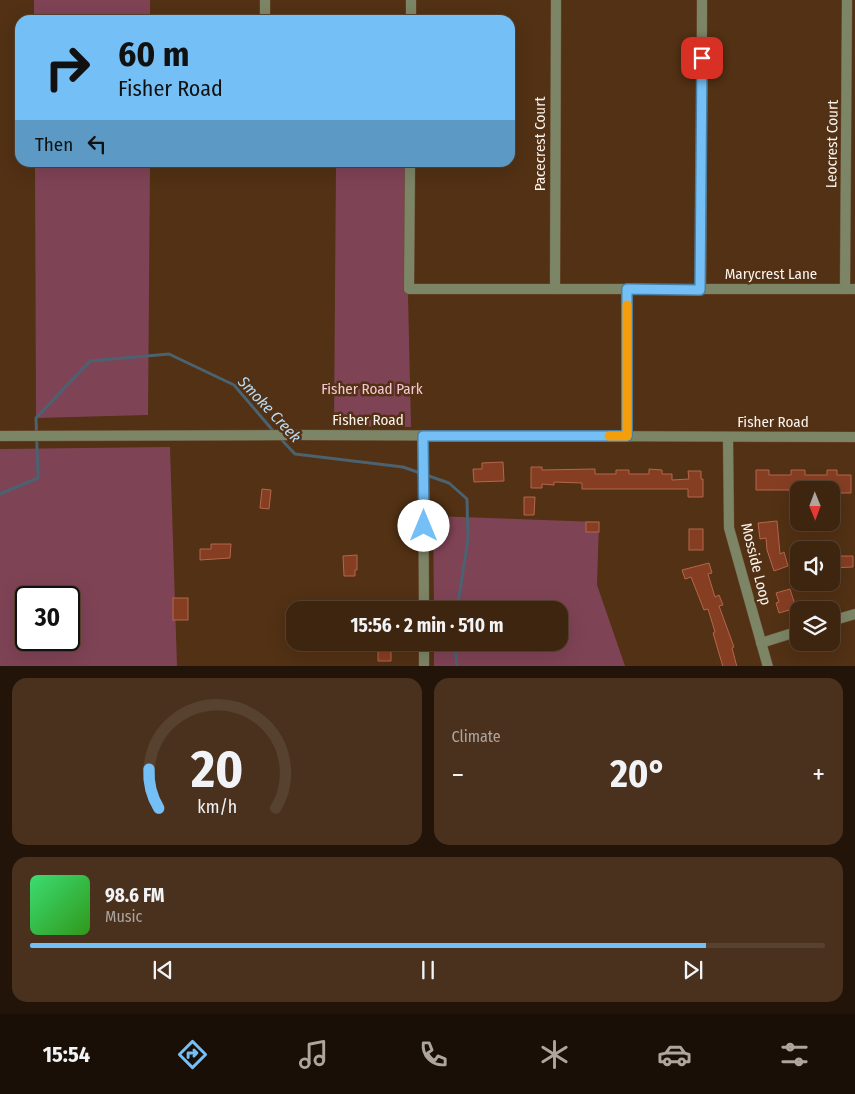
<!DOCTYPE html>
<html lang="en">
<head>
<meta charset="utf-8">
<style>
  :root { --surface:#3e250f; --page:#49311d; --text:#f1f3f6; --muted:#ada59e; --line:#57422f; --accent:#74c0f6 }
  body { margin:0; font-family:"Fira Sans Condensed",sans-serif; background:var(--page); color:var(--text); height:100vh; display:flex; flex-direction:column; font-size:19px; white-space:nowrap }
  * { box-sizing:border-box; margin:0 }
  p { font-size:16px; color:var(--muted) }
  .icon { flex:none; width:28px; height:28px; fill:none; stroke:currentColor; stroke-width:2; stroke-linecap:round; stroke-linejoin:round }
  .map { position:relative; height:666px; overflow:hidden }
  .drawer { display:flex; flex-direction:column; gap:12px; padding:12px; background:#221408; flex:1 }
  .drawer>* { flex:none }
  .guide { position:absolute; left:15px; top:15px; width:500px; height:152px; border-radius:15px; box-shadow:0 5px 20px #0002,0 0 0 1px var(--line); background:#74c0f6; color:#111; overflow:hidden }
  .needle { width:32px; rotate:179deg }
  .controls { position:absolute; left:790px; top:481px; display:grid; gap:10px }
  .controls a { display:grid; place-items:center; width:50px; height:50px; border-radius:10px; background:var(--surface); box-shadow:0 5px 20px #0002,0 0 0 1px var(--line); font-size:25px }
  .speed { position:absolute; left:15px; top:586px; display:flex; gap:10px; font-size:25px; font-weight:700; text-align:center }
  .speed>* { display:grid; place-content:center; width:65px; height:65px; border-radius:50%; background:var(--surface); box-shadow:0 5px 20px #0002,0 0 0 1px var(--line); line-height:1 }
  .speed .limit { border:2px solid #111; border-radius:8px; background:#fff; color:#111 }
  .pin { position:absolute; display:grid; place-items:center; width:42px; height:42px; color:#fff; margin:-21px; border-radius:10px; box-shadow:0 2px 8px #0006 }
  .me { position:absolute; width:55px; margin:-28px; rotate:0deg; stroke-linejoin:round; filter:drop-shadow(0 0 4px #0008) }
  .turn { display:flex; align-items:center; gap:18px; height:105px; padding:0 20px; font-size:22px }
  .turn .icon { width:65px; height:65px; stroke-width:2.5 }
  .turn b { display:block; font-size:35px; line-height:42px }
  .then { display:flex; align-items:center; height:48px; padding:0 20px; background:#0003; gap:10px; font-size:19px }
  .big { font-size:38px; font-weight:700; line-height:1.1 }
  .drawer .tile { flex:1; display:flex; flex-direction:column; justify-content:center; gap:8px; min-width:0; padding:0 18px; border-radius:15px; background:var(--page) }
  .drawer .dial { align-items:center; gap:0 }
  .dial svg { height:130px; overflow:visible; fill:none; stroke:var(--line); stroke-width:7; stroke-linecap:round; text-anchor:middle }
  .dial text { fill:var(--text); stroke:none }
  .song { display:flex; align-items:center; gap:15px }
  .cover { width:60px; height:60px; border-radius:8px; background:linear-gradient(135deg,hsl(140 70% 55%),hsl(110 70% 35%)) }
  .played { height:5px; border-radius:2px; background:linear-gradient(90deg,var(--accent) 85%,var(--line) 85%) }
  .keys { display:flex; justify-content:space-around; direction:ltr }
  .heat { display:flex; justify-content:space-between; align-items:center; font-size:28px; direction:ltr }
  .drawer .tiles { flex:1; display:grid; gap:12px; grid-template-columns:1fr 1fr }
  .tile:last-child { grid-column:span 2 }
  .trip { position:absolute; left:286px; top:601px; width:282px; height:50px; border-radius:15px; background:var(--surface); box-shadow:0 5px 20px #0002,0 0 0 1px var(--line); font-weight:700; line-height:50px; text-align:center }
  .menu { display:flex; height:80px; justify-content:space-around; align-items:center; background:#190f06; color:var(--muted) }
  .menu .icon { width:35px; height:35px }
  .menu .selected { color:var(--accent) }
  .menu b { font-size:22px; color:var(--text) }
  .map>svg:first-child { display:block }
</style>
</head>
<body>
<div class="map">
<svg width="855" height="667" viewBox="0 0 855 667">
  <rect width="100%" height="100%" fill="#523114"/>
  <g fill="#7f4356" fill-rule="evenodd">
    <rect x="34" y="0" width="116" height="20"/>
    <path d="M 35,163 L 150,163 L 148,415 L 36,418 Z"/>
    <path d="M 336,163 L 405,163 L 411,427 L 334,426 Z"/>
    <path d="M 170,447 L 177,666 L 0,666 L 0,449 ZM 26,598 L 69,598 L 69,640 L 26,640 Z"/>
    <path d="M 433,516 L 599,522 L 597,585 L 625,666 L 434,666 L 434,643 L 560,642 L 560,610 L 434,610 Z"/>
  </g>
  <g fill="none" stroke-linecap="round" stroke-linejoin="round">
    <g stroke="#4b6271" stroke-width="3">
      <path d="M 279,437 L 295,454 L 403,467 L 449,483 L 467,499 L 468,539 L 457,610"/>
      <path d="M 0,494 L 38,478 L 36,418 L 90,361 L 169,354 L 234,385 L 275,433"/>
      <path d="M 455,642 L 457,667"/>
    </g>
  </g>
  <g fill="#863e23" stroke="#b3674c">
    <path d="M 503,462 L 504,481 L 474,482 L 473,469 L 482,469 L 482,463 Z"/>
    <path d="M 531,467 L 542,467 L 542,470 L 595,469 L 595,474 L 616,474 L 616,470 L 629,470 L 629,474 L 649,474 L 649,469 L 662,470 L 662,474 L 672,474 L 672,480 L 689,479 L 688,471 L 701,471 L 701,479 L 703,479 L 703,497 L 688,497 L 688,489 L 582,489 L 582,483 L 554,482 L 554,485 L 542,484 L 542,488 L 531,488 Z"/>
    <path d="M 756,470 L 769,470 L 769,475 L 791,475 L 791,470 L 805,470 L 805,475 L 827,475 L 827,470 L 837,470 L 837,475 L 851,475 L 851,493 L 831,493 L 831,490 L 756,490 Z"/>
    <path d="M 262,489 L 271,490 L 269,509 L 260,508 Z"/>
    <path d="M 524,497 L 535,497 L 534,515 L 524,515 Z"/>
    <path d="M 777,521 L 780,554 L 784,552 L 788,566 L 774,571 L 767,550 L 766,538 L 760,539 L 758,523 Z"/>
    <rect x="586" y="522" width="13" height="10"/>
    <rect x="689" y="529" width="14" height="21"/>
    <path d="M 211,544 L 231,544 L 230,558 L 200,560 L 200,549 L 211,549 Z"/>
    <path d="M 357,555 L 357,570 L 355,570 L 355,576 L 344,576 L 343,556 Z"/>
    <path d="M 831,556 L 853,556 L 853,567 L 832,568 Z"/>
    <path d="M 709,563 L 712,573 L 708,574 L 715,597 L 719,595 L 723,605 L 719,606 L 734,647 L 732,648 L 737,667 L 723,667 L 713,633 L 715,632 L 708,609 L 704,610 L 691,577 L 685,579 L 682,570 Z"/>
    <path d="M 790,589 L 796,608 L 779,613 L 776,603 L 779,602 L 776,593 Z"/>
    <rect x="173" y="598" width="15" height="22"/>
    <path d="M 361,642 L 391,642 L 391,661 L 378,661 L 378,650 L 361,650 Z"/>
  </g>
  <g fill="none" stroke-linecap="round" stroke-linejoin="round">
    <g stroke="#6a4c33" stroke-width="11">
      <g id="minor">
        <path d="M 265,20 L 265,0"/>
        <path d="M 411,20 L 411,0"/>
        <path d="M 410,162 L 409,289 L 855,289"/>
        <path d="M 555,289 L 556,0"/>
        <path d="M 845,289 L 847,0"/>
        <path d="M 701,290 L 702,0"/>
        <path d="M 0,436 L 297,435 L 855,437"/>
        <path d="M 423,436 L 424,610"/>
        <path d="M 627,436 L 627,289"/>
        <path d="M 728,437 L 729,528 L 768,667"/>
        <path d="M 831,621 L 855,614"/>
        <path d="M 424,642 L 424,667"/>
        <path d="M 761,643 L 799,631"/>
      </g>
    </g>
    <use href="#minor" stroke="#7c8565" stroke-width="10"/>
  </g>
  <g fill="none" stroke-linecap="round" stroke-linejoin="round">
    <g stroke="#4b7da0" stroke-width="12">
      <path id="route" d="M 424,526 L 423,436 L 627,436 L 627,289 L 700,290 L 702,58"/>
    </g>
    <use href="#route" stroke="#74c0f6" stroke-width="9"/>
    <path stroke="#f59e0b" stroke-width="9" d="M 609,436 L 627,436 L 627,305"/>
  </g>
  <g text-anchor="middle" stroke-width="5" stroke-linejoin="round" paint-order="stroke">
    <g font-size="15" fill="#faf3ee" stroke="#523114">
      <text transform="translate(540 144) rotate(-90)" y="5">Pacecrest Court</text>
      <text transform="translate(832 144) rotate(-89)" y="5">Leocrest Court</text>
      <text x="771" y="279">Marycrest Lane</text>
      <text x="368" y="425">Fisher Road</text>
      <text x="773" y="427">Fisher Road</text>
      <text transform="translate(756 564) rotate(76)" y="5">Mosside Loop</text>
    </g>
    <g font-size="15" fill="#f4c7d3" stroke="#523114">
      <text x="372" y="394">Fisher Road Park</text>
    </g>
    <g font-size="16" font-style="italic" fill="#b8dcf6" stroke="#523114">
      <text transform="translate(270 409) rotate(47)" y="6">Smoke Creek</text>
    </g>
  </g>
</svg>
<div class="controls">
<a><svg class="needle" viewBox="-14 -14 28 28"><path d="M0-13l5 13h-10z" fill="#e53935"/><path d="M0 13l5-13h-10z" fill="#ada59e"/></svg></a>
<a><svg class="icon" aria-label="sound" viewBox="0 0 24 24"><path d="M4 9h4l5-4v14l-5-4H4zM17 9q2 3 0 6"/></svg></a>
<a><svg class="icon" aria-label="layers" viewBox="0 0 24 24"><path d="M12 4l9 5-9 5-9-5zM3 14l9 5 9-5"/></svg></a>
</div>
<div class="speed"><div class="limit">30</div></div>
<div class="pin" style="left:702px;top:58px;background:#d93025"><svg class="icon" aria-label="arrive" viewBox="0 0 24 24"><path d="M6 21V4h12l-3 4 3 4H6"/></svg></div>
<svg class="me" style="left:424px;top:526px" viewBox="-20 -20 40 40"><circle r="19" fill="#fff"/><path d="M0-13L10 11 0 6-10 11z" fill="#74c0f6"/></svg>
<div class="trip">15:56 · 2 min · 510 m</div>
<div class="guide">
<div class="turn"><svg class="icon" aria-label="right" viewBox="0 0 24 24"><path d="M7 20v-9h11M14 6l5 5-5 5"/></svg><div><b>60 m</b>Fisher Road</div></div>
<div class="then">Then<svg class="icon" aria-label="left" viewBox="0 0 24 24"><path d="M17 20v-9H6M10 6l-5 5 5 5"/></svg></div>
</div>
</div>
<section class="drawer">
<div class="tiles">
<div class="tile dial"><svg viewBox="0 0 100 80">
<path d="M14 69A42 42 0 1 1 86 69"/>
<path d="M14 69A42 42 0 0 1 8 45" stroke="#74c0f6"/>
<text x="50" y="56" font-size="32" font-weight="700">20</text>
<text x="50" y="72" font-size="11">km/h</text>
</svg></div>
<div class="tile"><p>Climate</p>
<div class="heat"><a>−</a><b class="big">20°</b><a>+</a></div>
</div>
<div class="tile">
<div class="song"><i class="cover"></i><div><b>98.6 FM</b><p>Music</p></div></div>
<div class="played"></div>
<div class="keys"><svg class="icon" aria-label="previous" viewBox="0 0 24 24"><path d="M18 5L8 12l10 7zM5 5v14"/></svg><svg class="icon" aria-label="pause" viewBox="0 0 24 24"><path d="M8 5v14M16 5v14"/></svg><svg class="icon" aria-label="next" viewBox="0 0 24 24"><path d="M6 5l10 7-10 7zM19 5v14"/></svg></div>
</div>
</div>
</section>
<nav class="menu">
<b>15:54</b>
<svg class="icon selected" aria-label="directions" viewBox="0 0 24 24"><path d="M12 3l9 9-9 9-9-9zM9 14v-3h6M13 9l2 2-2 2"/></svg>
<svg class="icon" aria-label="music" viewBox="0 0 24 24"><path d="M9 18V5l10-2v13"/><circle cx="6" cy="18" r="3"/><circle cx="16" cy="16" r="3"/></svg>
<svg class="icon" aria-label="phone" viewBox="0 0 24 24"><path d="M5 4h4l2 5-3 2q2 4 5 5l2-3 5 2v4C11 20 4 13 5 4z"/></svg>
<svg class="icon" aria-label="climate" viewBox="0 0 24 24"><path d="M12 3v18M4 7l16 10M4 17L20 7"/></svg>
<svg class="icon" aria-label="car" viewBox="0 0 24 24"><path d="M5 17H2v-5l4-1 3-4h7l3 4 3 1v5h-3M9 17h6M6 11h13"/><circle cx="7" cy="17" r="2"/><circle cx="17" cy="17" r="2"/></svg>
<svg class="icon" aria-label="filters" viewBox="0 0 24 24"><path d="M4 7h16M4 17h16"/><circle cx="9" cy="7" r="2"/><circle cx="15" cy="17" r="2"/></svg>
</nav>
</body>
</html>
